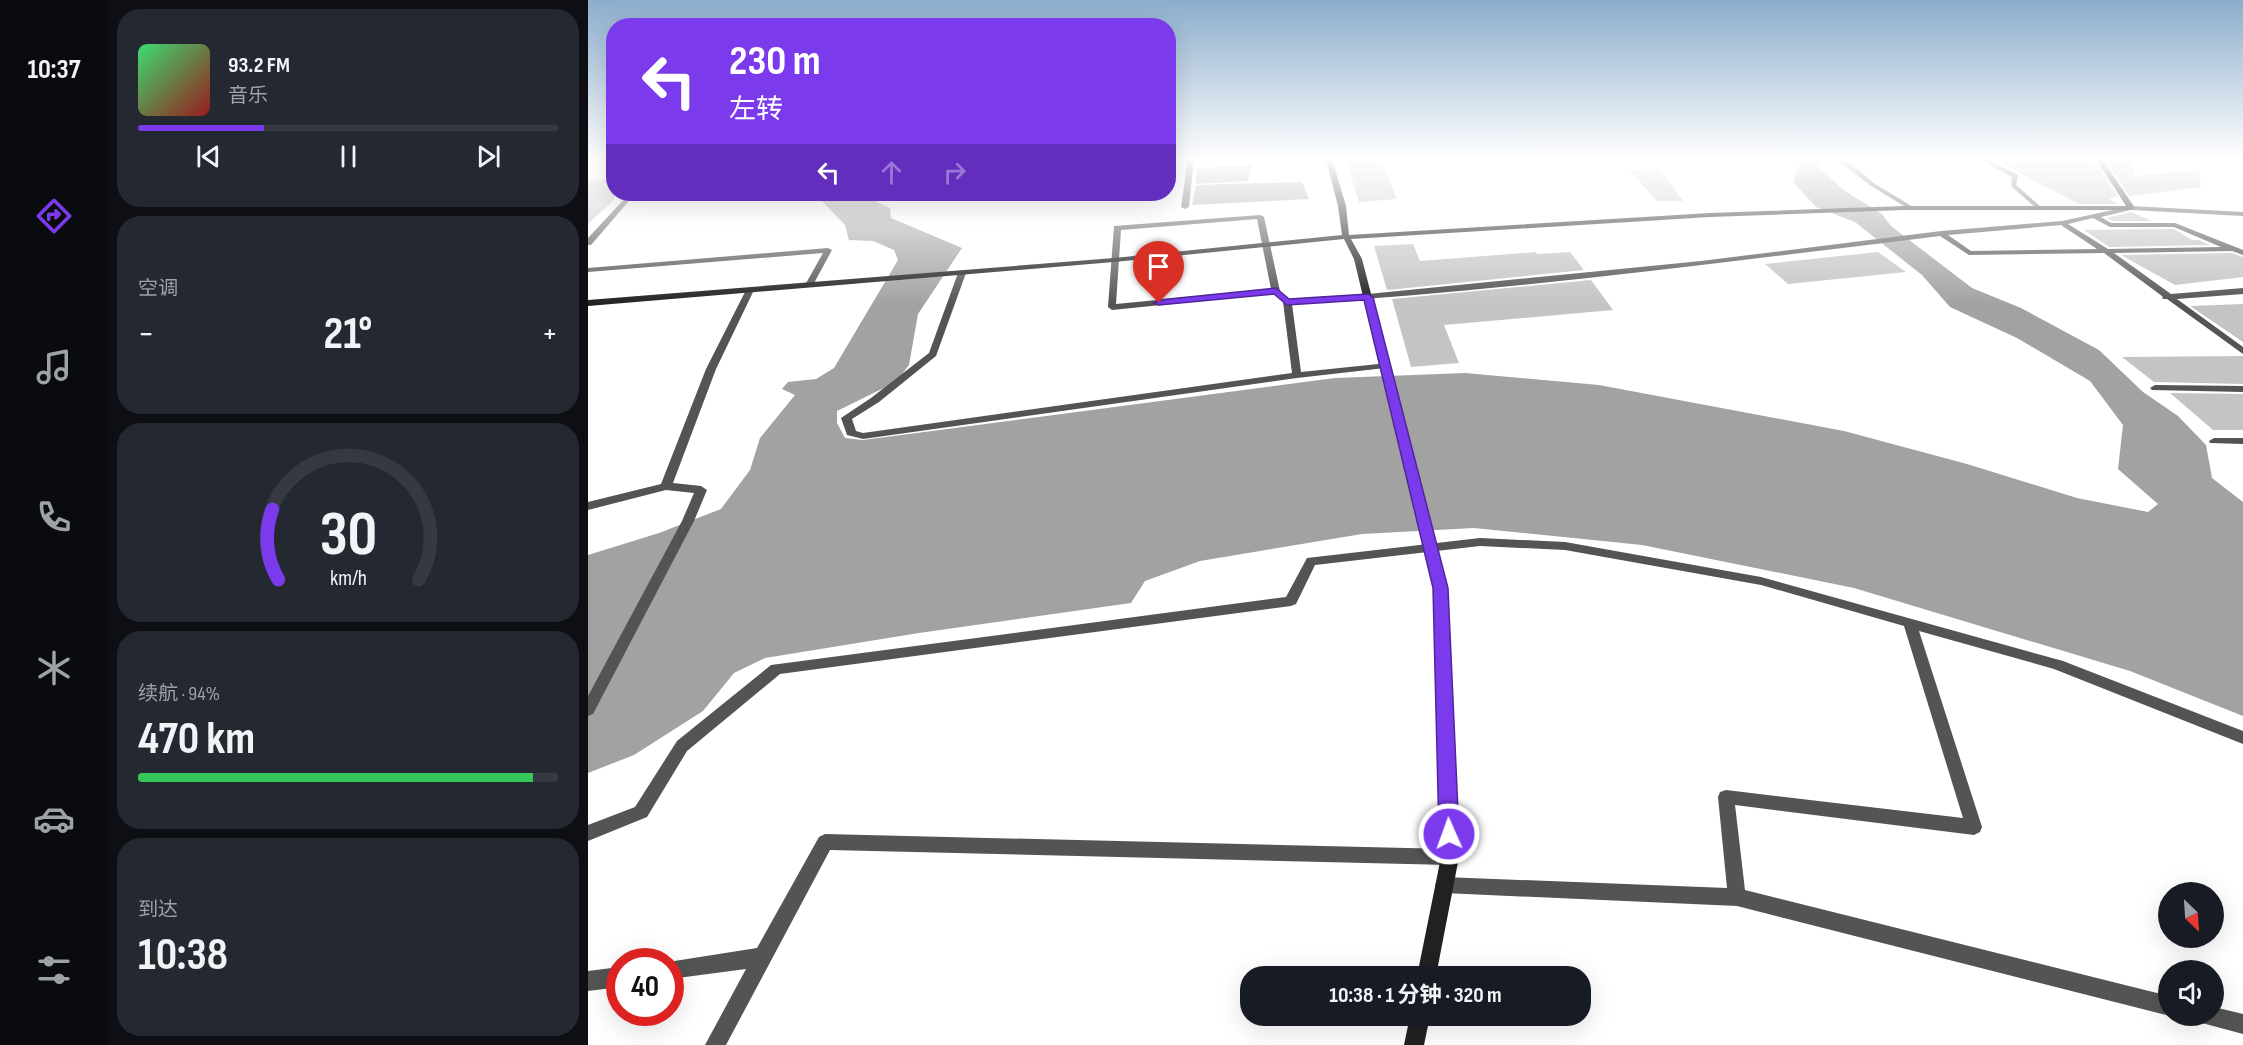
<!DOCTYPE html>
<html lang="zh">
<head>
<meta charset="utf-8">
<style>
  :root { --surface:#171b24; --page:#242831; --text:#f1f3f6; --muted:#9ea1a6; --line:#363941; --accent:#7c3aed }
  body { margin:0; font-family:"Sofia Sans Condensed","Noto Sans SC",sans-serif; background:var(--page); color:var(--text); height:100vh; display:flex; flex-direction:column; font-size:22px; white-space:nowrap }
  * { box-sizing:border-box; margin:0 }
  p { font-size:20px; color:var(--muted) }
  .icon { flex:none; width:33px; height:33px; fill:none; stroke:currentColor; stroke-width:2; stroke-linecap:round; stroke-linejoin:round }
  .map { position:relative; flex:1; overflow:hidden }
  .sheet { display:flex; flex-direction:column; gap:9px; padding:9px; background:#0d0f14; width:480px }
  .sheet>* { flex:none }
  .top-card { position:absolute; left:18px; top:18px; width:570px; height:183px; border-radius:24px; box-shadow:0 6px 24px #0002; background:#7c3aed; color:#fff; overflow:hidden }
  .needle { width:39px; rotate:155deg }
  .tools { position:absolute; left:1570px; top:882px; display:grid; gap:12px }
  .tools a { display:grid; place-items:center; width:66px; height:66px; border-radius:50%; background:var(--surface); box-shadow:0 6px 24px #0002; font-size:30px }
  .speed { position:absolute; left:18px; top:948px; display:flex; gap:12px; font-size:30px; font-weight:700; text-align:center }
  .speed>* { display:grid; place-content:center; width:78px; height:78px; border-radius:50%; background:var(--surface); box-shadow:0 6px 24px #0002; line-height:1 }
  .speed .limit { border:9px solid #d22; background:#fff; color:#111 }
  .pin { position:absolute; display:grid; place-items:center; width:51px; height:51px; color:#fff; margin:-62px -26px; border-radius:50% 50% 50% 0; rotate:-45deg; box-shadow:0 0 6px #0007 }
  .pin .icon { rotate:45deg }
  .me { position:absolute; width:66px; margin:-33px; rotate:358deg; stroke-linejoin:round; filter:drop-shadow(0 0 4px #0008) }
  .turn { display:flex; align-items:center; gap:21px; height:126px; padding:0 24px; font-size:27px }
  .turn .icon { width:78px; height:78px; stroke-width:2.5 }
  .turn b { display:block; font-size:42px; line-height:51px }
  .lanes { display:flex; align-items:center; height:57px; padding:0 24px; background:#0003; justify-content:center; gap:30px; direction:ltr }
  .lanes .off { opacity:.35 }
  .big { font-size:45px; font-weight:700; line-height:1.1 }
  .sheet .tile { flex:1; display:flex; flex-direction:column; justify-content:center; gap:9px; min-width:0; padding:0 21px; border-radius:24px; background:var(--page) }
  .sheet .dial { align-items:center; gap:0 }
  .dial svg { height:156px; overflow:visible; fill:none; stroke:var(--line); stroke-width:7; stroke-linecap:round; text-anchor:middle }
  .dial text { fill:var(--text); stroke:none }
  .song { display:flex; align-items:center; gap:18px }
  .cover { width:72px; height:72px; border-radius:9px; background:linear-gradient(135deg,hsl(140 70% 55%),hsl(0 70% 35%)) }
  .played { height:6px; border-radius:3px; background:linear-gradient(90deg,var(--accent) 30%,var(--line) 30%) }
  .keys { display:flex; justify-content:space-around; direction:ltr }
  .heat { display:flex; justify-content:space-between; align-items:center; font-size:33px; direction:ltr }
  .charge { height:9px; border-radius:4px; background:linear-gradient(90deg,#34c759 94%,var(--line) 0) }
  .trip { position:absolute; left:652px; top:966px; width:351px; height:60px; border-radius:24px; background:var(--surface); box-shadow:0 6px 24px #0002; font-weight:700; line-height:60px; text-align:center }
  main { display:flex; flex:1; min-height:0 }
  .menu { display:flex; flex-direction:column; width:108px; justify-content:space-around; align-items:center; background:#090b0e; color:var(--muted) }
  .menu .icon { width:42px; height:42px }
  .menu .current { color:var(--accent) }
  .menu b { font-size:27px; color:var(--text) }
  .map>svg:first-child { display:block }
</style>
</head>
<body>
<main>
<nav class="menu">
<b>10:37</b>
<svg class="icon current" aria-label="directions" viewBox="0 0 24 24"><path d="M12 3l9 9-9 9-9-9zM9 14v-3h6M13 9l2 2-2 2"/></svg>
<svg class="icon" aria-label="music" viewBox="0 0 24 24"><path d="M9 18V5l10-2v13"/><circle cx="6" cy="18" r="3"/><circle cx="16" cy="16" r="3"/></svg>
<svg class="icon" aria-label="phone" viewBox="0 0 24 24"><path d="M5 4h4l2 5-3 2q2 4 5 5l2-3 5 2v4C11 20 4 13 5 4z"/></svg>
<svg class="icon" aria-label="climate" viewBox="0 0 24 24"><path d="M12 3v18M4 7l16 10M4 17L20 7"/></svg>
<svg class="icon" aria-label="car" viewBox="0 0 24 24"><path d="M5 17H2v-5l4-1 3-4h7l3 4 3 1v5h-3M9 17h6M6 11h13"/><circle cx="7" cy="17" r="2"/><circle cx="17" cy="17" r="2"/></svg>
<svg class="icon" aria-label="filters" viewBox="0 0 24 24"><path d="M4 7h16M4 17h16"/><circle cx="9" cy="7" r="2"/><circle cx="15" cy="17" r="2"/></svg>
</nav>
<section class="sheet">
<div class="tile">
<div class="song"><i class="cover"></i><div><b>93.2 FM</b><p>音乐</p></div></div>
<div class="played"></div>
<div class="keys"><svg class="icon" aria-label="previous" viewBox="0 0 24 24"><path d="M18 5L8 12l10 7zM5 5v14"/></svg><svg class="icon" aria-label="pause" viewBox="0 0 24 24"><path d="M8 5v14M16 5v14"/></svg><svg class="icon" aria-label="next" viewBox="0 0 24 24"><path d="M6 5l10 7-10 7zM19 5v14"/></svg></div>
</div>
<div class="tile"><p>空调</p>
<div class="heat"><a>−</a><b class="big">21°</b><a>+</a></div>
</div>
<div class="tile dial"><svg viewBox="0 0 100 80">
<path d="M14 69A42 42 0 1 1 86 69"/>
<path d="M14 69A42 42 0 0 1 11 33" stroke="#7c3aed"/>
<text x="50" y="56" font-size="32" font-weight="700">30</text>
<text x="50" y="72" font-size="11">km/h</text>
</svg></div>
<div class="tile"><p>续航 · 94%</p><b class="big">470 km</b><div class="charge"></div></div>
<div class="tile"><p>到达</p><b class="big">10:38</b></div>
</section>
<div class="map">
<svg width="1655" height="1045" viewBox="0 0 1655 1045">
  <rect width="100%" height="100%" fill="#fff"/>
  <g fill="#a2a2a2">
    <path d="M 1213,159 L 1233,159 L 1232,169 L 1257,191 L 1294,214 L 1303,226 L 1384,288 L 1433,308 L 1511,350 L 1555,392 L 1590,416 L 1618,445 L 1624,478 L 1655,502 L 1655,716 L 1542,671 L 1266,588 L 1054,545 L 886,528 L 774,534 L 612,561 L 557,581 L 543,603 L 331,633 L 177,658 L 146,673 L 115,711 L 46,755 L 0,773 L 0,555 L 71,533 L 133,509 L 162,470 L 172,438 L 207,395 L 194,389 L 200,382 L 228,379 L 246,368 L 310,260 L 306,250 L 285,241 L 261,240 L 257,225 L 234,201 L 235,194 L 276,194 L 276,196 L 302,208 L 303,218 L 374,248 L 330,314 L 321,365 L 308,382 L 249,411 L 249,423 L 257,438 L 275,440 L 747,378 L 877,373 L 1011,385 L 1256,431 L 1379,464 L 1489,498 L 1560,512 L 1570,504 L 1530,469 L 1535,425 L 1502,381 L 1429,338 L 1362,307 L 1334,275 L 1267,222 L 1228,207 L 1205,182 Z"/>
    <path d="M 664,165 L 660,181 L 608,184 L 609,168 Z"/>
    <path d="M 714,182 L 721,199 L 604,205 L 608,185 Z"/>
  </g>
  <g fill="#c4c4c4">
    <path d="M 758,159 L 793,159 L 809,199 L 771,202 Z"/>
    <path d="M 1405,159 L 1506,159 L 1530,197 L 1520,198 L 1530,204 L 1491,204 Z"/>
    <path d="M 1517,159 L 1545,159 L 1546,176 L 1611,170 L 1613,187 L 1541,196 Z"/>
    <path d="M 1041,170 L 1072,170 L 1095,201 L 1069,201 Z"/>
    <path d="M 26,178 L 26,200 L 0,224 L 0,180 Z"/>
    <path d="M 1543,212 L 1564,221 L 1524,221 L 1519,218 Z"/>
    <path d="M 1586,229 L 1604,240 L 1611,240 L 1622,245 L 1521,247 L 1496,230 Z"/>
    <path d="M 825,244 L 832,261 L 948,252 L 949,254 L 982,252 L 996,270 L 799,290 L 786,246 Z"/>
    <path d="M 1290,252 L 1318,272 L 1200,284 L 1177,264 Z"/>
    <path d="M 1644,253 L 1655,257 L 1655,277 L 1587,285 L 1533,255 Z"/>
    <path d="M 1003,280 L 1025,310 L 856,325 L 871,363 L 823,367 L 804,299 Z"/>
    <path d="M 1655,304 L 1655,342 L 1602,306 Z"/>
    <path d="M 1655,356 L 1655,384 L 1566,382 L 1534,357 Z"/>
    <path d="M 1582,393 L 1655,394 L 1655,430 L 1625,430 Z"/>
  </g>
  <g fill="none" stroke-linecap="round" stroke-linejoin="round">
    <g fill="#545454" fill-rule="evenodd">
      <path d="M 600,159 L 606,159 L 601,207 L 597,209 L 593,207 Z"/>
      <path d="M 1251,159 L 1257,159 L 1287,184 L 1327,208 L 1321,209 L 1283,186 L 1252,162 Z"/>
      <path d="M 1391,159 L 1399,159 L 1430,175 L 1428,185 L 1453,207 L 1453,209 L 1449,209 L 1423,186 L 1424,177 Z"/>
      <path d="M 41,194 L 47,194 L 3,245 L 0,245 L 0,238 Z"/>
      <path d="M 1543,206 L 1655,212 L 1655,216 L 1543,210 L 1513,217 L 1523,223 L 1587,223 L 1655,250 L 1655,255 L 1644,251 L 1526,253 L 1583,294 L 1655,288 L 1655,294 L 1589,299 L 1655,347 L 1655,354 L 1579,299 L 1575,299 L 1574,296 L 1516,253 L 1381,255 L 1352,236 C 1137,262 920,291 704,304 L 713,372 L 800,363 L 800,367 L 797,368 L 709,378 L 275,439 L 259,435 L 253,418 L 283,398 L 341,353 L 370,273 L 374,271 L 378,273 L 348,356 L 291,402 L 264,419 L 268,431 L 275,433 L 704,373 L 695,302 L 699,299 L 780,294 L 1113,261 L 1353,231 L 1474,221 ZM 1505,218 L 1522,227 L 1586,227 L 1633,247 L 1520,249 L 1480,224 ZM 1473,225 L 1509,249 L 1383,251 L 1360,235 Z"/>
      <path d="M 672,215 L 676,217 L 692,291 L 691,293 L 524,310 L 520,307 L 526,226 ZM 669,219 L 683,289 L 528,304 L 533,230 Z"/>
      <path d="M 240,248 L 244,250 L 225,285 L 221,287 L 217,285 L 235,253 L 0,272 L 0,268 Z"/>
      <path d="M 159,288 L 166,290 L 128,369 L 85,483 L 113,486 L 119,490 L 106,521 L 5,714 L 0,716 L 0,696 L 94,521 L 106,493 L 78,490 L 0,510 L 0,502 L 73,484 L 118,369 Z"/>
      <path d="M 1567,385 L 1655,386 L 1655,392 L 1564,390 L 1562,388 Z"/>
      <path d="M 1626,438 L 1655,438 L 1655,444 L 1622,443 L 1621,441 Z"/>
      <path d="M 892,538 L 977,542 L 1173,577 L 1475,661 L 1655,731 L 1655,744 L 1466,669 L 1331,631 L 1394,827 L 1392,832 L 1386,835 L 1147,805 L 1157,890 L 1581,996 L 1582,1016 L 1149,906 L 856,893 L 850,891 L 847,885 L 850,879 L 856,877 L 1139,888 L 1130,797 L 1132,792 L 1138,790 L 1375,818 L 1316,626 L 1173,585 L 977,550 L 892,546 L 727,565 L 708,604 L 703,606 L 192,674 L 99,751 L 59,817 L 0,841 L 0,825 L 47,807 L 89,741 L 183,665 L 698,597 L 719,558 Z"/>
      <path d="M 237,834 L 862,849 L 868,851 L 871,857 L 868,863 L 862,865 L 242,850 L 138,1045 L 117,1045 L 158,969 L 82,979 L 82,962 L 80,962 L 169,948 L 231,837 Z"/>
      <path d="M 32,967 L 32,987 L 0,991 L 0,971 Z"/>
      <path d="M 1626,1007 L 1655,1014 L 1655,1034 L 1614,1023 L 1611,1016 L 1626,1016 Z"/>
    </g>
    <g fill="#212121" fill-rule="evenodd">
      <path d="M 738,159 L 744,159 L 758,206 L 761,235 L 1122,213 L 1315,206 L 1538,206 L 1508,159 L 1514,159 L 1547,208 L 1543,210 L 1315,210 L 1122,217 L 763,239 L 774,259 L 859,588 L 871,857 L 848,976 L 829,976 L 853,857 L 845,588 L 766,259 L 756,239 L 526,262 L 0,306 L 0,300 L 526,258 L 754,235 L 750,206 Z"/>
      <path d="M 822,1016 L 842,1016 L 836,1045 L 816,1045 Z"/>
    </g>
  </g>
  <linearGradient id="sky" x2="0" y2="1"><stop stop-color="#8cadcc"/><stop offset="0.52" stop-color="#fff"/><stop offset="1" stop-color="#fff" stop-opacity="0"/></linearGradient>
  <rect width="1655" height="305" fill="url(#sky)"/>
  <path fill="#7c3aed" stroke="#51269a" stroke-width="1.5" d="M 688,288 L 701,299 L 780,294 L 785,297 L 860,588 L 871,834 L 868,840 L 861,843 L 854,840 L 851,834 L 845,588 L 776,300 L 699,305 L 686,294 L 571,305 L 566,303 L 571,300 Z"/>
</svg>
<div class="tools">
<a><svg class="needle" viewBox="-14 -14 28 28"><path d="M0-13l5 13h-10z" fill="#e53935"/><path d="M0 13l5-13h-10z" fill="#9ea1a6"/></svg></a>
<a><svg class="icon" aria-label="sound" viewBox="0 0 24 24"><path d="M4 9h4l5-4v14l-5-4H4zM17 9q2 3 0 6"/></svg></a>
</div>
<div class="speed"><div class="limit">40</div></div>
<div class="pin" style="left:571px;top:303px;background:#d93025"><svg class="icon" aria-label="arrive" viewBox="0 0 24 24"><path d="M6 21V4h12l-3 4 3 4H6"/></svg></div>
<svg class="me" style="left:861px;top:834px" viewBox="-20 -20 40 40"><circle r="17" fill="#7c3aed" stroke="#fff" stroke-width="3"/><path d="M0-11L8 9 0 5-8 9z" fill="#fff"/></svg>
<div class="trip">10:38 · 1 分钟 · 320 m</div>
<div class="top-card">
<div class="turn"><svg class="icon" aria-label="left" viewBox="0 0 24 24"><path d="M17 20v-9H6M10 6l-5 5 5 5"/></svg><div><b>230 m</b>左转</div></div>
<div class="lanes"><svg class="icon" aria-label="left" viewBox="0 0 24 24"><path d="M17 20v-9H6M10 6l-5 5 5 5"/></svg><svg class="icon off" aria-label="ahead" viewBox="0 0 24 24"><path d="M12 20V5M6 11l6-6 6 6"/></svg><svg class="icon off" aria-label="right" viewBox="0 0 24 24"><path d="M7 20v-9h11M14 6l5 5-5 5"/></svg></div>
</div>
</div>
</main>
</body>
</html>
